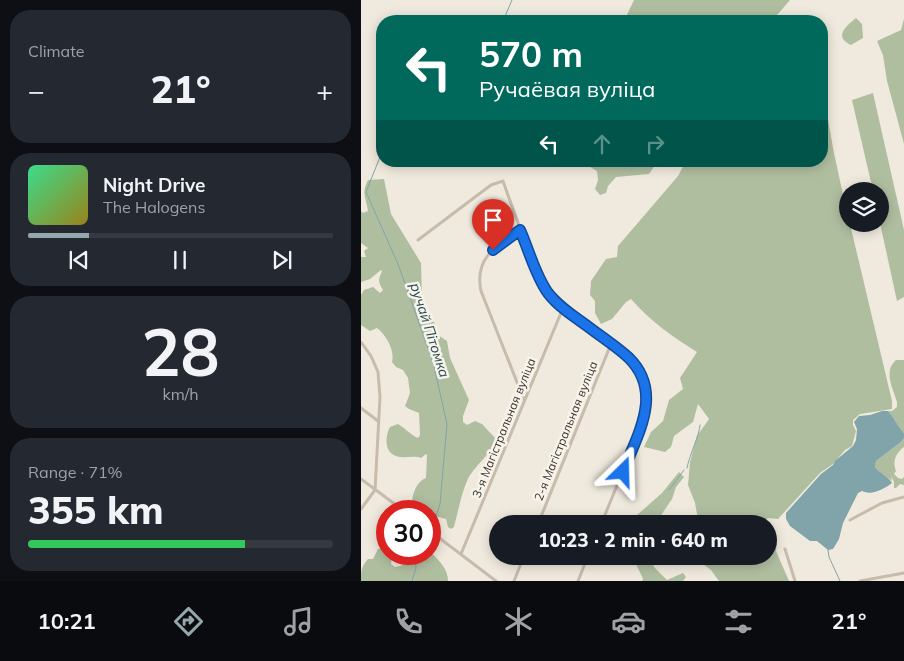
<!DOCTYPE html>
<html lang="en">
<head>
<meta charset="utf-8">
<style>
  :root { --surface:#171b24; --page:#242831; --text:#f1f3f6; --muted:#9ea1a6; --line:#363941; --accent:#94a7ad }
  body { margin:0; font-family:Mulish,sans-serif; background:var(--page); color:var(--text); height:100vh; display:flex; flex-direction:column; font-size:19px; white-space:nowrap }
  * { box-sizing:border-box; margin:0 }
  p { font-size:16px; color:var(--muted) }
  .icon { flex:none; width:28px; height:28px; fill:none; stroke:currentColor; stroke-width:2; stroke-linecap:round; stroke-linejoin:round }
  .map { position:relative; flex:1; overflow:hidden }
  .panel { display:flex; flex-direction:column; gap:10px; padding:10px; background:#0d0f14; width:361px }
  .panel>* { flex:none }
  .top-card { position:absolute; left:15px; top:15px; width:452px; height:152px; border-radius:20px; box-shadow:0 2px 12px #0003; background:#00695c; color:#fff; overflow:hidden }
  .tools { position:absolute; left:478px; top:182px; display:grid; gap:10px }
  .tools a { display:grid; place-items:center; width:50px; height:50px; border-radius:50%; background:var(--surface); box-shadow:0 2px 12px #0003; font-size:25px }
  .speed { position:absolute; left:15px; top:500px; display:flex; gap:10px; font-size:25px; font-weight:700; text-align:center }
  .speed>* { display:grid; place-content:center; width:65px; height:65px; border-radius:50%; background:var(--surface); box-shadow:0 2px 12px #0003; line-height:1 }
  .speed .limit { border:8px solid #d22; background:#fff; color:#111 }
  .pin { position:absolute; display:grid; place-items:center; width:42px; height:42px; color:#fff; margin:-51px -21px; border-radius:50% 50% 50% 0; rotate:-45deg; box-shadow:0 0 5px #0007 }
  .pin .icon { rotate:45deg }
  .me { position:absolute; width:55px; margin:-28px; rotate:22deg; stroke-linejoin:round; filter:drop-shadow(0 0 4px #0008) }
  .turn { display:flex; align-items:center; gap:18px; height:105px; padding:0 20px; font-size:22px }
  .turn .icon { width:65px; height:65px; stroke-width:2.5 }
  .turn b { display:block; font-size:35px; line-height:42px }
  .lanes { display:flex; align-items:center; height:48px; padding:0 20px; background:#0003; justify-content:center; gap:25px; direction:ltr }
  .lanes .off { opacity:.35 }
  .big { font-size:38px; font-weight:800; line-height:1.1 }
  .panel .card { flex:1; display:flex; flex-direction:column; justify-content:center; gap:8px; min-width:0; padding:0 18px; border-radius:20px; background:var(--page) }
  .panel .dial { align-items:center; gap:0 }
  .dial b { font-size:65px; line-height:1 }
  .song { display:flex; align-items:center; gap:15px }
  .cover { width:60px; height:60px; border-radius:8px; background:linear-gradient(135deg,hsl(150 70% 55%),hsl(50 70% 35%)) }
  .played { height:5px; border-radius:2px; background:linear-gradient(90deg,var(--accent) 20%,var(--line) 20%) }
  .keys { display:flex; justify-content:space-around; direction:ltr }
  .heat { display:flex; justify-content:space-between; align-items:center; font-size:28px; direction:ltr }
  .charge { height:8px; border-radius:4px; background:linear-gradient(90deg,#34c759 71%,var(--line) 0) }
  .trip { position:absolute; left:128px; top:515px; width:288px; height:50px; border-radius:25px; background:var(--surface); box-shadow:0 2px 12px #0003; font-weight:800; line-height:50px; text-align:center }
  .tabs { display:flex; height:80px; justify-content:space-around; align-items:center; background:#090b0e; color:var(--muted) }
  .tabs .icon { width:35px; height:35px }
  .tabs .selected { color:var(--accent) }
  .tabs b { font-size:22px; color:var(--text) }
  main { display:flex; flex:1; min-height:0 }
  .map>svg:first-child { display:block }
</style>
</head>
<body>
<main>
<section class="panel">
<div class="card"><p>Climate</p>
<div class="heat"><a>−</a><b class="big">21°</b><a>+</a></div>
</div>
<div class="card">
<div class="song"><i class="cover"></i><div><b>Night Drive</b><p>The Halogens</p></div></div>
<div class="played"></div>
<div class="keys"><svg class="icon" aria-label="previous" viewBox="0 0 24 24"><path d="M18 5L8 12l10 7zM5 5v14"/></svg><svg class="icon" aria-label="pause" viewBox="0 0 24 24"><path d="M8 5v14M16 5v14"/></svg><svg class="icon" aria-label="next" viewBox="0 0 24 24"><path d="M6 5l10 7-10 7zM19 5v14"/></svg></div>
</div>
<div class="card dial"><b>28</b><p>km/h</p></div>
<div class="card"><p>Range · 71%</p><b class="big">355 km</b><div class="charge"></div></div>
</section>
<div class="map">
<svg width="543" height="581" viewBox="0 0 543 581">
  <rect width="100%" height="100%" fill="#f0eade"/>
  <g fill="#b0bea0">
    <path d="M 273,0 L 429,0 L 411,21 L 263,21 Z"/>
    <path d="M 495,18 L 501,24 L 502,38 L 490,45 C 472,37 485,26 495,18 Z"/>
    <path d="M 543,19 L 543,144 L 526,81 L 522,55 L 516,41 L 540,30 Z"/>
    <path d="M 461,86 L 473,153 L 486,213 L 486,224 L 489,224 L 531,401 L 531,409 L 499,414 L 492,420 L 492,425 L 495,431 L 491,446 L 484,450 L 472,464 L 459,473 L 417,519 L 407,518 L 404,521 L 405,524 L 338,524 L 334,503 L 327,485 L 329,462 L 336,436 L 348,419 L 337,404 L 332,422 L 313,436 L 310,447 L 304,452 L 283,447 L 290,432 L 302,421 L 308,400 L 322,389 L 319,378 L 336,352 C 312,337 289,321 270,299 L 265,302 L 251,319 L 240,324 L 234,313 L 234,301 L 229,295 L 230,281 L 245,259 L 256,257 L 257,246 L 317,176 L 325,161 L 461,161 Z"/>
    <path d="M 512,93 L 543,230 L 543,297 L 536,301 L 519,223 L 519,191 L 512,191 L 491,100 Z"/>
    <path d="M 219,161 L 297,161 L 288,174 L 255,177 L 247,186 L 245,193 L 239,195 L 234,189 L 237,180 L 236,171 Z"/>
    <path d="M 23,179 L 30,214 L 60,263 L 61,299 L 76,328 L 77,335 L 86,341 L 89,358 L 108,400 L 102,416 L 102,422 L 106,425 L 114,421 L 121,424 L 134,438 C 132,454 113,465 106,481 C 100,495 97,512 93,527 L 90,529 L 87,527 L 85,519 L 70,515 L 69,511 L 60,511 L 51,503 C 51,494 56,481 65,478 L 66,455 L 65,454 L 60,458 C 52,455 43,459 35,456 C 23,452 24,436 29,427 L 37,424 C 44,428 51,436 57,438 L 59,435 L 58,413 L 48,409 L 44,406 L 49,393 L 47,378 L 42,370 L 35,367 L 31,362 C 34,350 25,335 16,328 L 9,331 L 0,325 L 0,295 L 3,290 L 12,287 L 19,293 L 22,290 C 17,282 17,280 21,271 L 20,270 L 9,279 L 0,282 L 0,257 L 5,257 L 3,251 L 7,248 L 0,243 L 0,211 L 2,213 L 7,211 C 5,197 0,194 7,180 Z"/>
    <path d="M 535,360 L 543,360 L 543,433 C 536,426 534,418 527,411 L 531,411 L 536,407 L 536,402 C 532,388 522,371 535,360 Z"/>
    <path d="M 543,438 L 543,447 C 535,453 531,461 535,471 L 533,474 L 537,478 L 541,479 L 543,477 L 543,485 L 539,484 L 535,488 L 533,488 L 533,482 L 530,476 L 531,481 C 525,476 519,474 514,467 L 515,461 L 540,442 Z"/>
    <path d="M 318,472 L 323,477 L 315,487 L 311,499 L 294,524 L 273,524 L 275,516 L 301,493 Z"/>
    <path d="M 406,526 L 416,541 L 415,551 L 428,581 L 358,581 L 350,570 L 339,562 L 340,556 L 406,556 Z"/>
    <path d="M 24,547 L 26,548 L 26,554 L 31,554 L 30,564 L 34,567 C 43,566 48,561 57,558 L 57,554 L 69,554 L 69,551 C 77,560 87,568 87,581 L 0,581 C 0,571 0,567 7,559 L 12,559 L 17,549 Z"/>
    <path d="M 273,556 L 290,556 L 293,567 L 306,580 L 322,573 L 325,577 L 322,581 L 281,581 L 282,579 C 279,571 274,565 273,556 Z"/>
  </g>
  <path fill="#80a4aa" d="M 521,411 L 527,411 C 534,418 536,426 543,433 L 543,438 L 540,442 L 515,461 L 514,467 C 519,474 527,476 531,483 C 523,489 511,496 501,491 L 497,493 L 482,523 L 478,539 L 472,549 L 467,550 L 456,541 L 449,541 L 429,526 L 425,519 L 425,513 L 460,474 L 472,465 L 474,461 L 492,446 L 495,440 L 496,429 L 493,422 L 498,416 L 509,415 Z"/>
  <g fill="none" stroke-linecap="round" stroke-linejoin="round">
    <g stroke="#80a4aa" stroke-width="1">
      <path d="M 142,21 L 151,0"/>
      <path d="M 21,152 L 5,192 L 37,264 L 72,362 L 86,424 L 79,504 L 75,516 L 69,520"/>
      <path d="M 326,468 C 328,456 339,434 339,425"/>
      <path d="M 308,490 L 323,470"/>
      <path d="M 467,550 L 468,557 L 479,581"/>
      <path d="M 51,581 L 55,568 L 54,554"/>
    </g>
    <g stroke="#c7bbab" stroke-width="3">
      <path d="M 159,230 C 135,246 113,258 120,291 L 163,400"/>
      <path d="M 57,240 L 130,185 L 142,181 C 151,207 161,234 171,259 C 176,271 180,284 188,294 C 207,318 238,333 262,353 C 301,386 282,421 266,460 C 258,481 249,503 240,524"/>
      <path d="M 0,342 L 10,356 L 17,372 L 19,397 L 14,490 L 0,509"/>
      <path d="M 0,408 L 17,421"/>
      <path d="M 0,479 L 43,511"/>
      <path d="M 489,520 L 521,503 L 543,497"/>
      <path d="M 177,524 L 250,344"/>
      <path d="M 69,531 L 135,581"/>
      <path d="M 424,549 L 434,581"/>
      <path d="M 100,554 L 202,308"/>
      <path d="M 153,581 L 163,556"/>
      <path d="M 217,581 L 227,556"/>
      <path d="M 499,581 L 543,573"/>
    </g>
  </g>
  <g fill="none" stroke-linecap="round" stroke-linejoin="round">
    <g stroke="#114b97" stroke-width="12">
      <path id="route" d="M 132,250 L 159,230 C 168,250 174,275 187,293 C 197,306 212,316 225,325 C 239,336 255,346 268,358 C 303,393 276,435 262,472"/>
    </g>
    <use href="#route" stroke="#1a73e8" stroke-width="9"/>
  </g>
  <g text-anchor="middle" stroke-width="5" stroke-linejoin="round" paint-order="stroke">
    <g font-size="12" fill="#362f2a" stroke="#f8f3ea">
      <text transform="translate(143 428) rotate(-68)" y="4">3-я Магістральная вуліца</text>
      <text transform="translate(205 431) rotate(-68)" y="4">2-я Магістральная вуліца</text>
    </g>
    <g font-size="14" font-style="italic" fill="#234b53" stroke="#f8f3ea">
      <text transform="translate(69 330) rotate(72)" y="5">ручай Пітомка</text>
    </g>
  </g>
</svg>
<div class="tools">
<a><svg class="icon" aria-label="layers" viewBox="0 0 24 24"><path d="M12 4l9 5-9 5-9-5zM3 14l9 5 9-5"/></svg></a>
</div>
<div class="speed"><div class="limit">30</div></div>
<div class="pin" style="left:132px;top:250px;background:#d93025"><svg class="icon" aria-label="arrive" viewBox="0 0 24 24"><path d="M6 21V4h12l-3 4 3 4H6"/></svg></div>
<svg class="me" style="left:262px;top:472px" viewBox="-20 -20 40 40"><path d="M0-17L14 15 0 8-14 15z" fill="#1a73e8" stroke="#fff" stroke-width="4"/></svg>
<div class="trip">10:23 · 2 min · 640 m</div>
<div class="top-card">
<div class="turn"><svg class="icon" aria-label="left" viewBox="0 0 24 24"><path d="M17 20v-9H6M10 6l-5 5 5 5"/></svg><div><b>570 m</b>Ручаёвая вуліца</div></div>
<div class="lanes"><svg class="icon" aria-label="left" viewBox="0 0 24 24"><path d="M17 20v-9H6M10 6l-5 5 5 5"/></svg><svg class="icon off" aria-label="ahead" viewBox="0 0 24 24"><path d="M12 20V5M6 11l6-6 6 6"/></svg><svg class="icon off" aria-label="right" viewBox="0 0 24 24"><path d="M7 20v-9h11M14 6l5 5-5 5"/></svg></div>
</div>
</div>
</main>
<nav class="tabs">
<b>10:21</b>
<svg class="icon selected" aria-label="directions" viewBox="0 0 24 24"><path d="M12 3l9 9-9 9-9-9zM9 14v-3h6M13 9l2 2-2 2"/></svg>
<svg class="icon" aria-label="music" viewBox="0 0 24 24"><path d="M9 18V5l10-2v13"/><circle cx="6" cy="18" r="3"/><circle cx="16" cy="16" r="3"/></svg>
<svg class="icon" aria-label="phone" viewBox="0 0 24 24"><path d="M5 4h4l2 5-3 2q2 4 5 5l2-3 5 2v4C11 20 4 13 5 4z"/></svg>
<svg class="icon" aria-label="climate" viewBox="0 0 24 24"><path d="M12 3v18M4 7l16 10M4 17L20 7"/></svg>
<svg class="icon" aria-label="car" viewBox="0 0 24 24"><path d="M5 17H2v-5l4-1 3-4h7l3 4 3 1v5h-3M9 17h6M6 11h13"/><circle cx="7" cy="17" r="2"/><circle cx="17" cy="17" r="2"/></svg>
<svg class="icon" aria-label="filters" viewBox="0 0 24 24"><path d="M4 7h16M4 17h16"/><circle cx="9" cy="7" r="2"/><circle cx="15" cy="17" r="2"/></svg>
<b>21°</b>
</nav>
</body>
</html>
